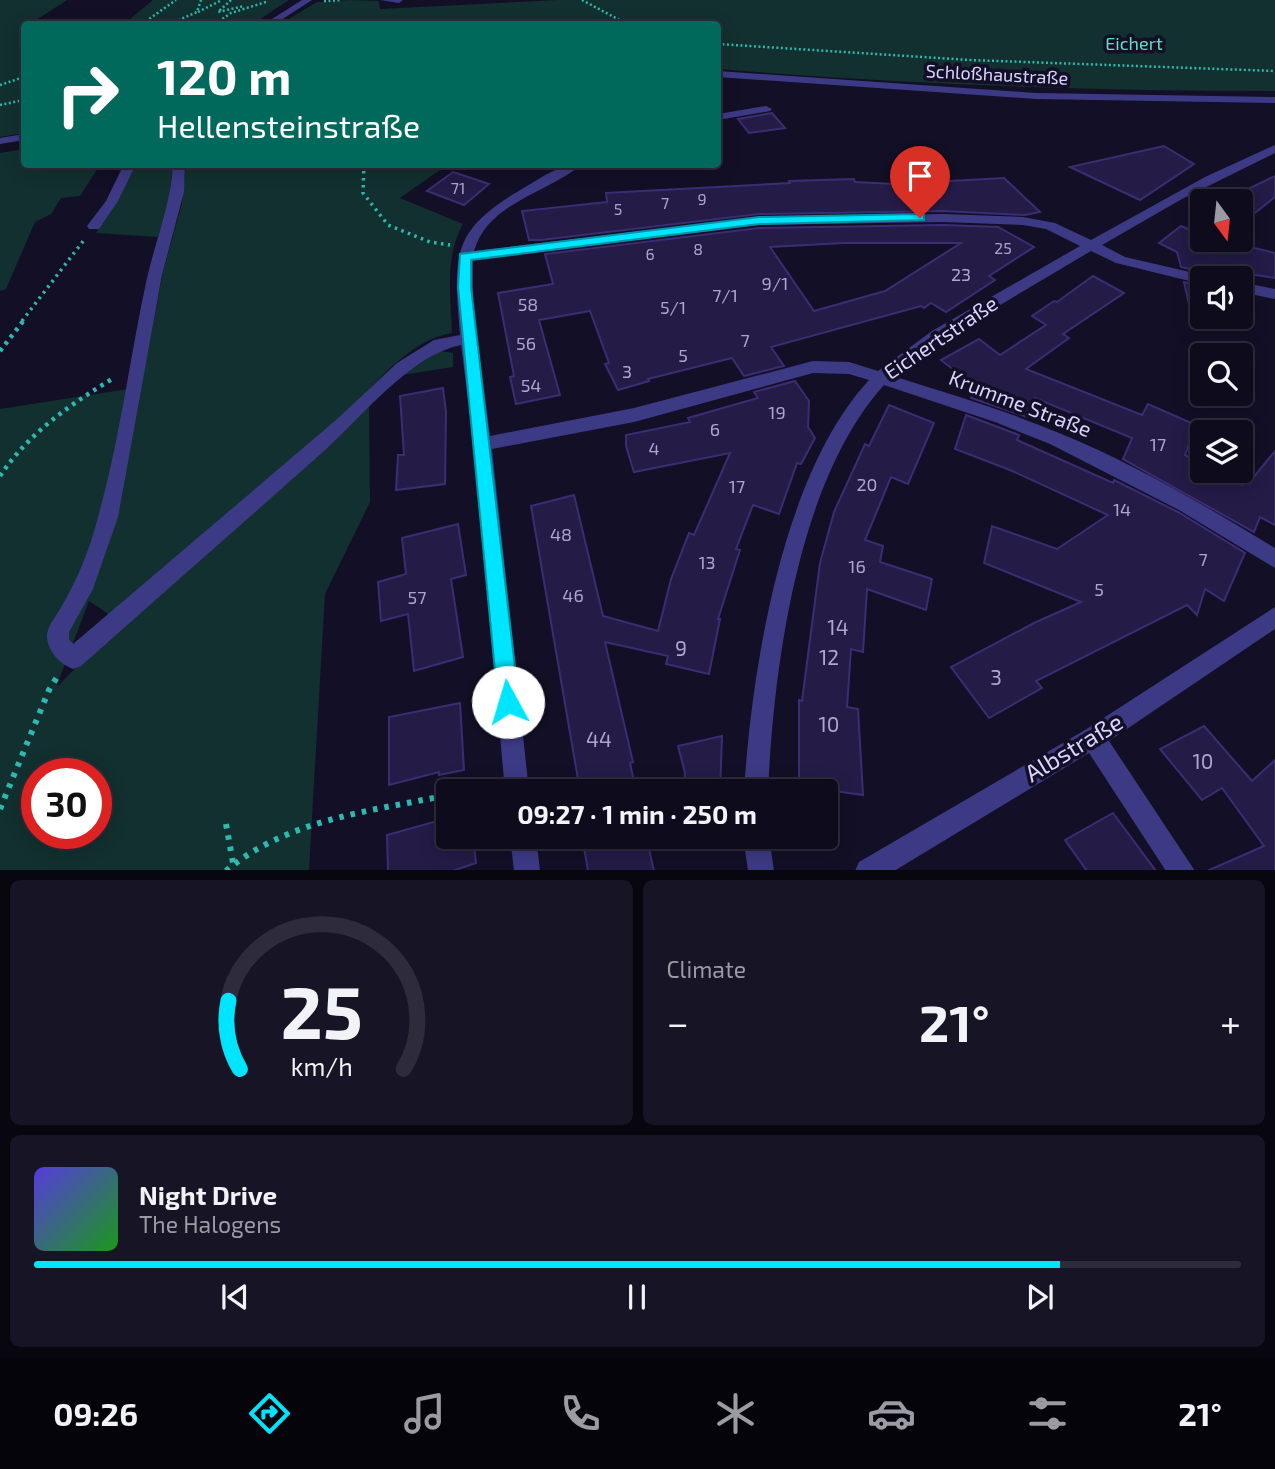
<!DOCTYPE html>
<html lang="en">
<head>
<meta charset="utf-8">
<style>
  :root { --surface:#0e0b1c; --page:#171425; --text:#f1f3f6; --muted:#9b9ba3; --line:#2e2b3b; --accent:#00e5ff }
  body { margin:0; font-family:"Exo 2",sans-serif; background:var(--page); color:var(--text); height:100vh; display:flex; flex-direction:column; font-size:26px; white-space:nowrap }
  * { box-sizing:border-box; margin:0 }
  p { font-size:23px; color:var(--muted) }
  .icon { flex:none; width:38px; height:38px; fill:none; stroke:currentColor; stroke-width:2; stroke-linecap:round; stroke-linejoin:round }
  .map { position:relative; height:870px; overflow:hidden }
  .sheet { display:flex; flex-direction:column; gap:10px; padding:10px; background:#08060f; flex:1 }
  .sheet>* { flex:none }
  .banner { position:absolute; left:21px; top:21px; width:700px; height:147px; border-radius:7px; box-shadow:0 4px 18px #0003,0 0 0 2px var(--line); background:#00695c; color:#fff; overflow:hidden }
  .needle { width:46px; rotate:165deg }
  .tools { position:absolute; left:1190px; top:189px; display:grid; gap:14px }
  .tools a { display:grid; place-items:center; width:63px; height:63px; border-radius:7px; background:var(--surface); box-shadow:0 4px 18px #0003,0 0 0 2px var(--line); font-size:35px }
  .speed { position:absolute; left:21px; top:758px; display:flex; gap:14px; font-size:35px; font-weight:700; text-align:center }
  .speed>* { display:grid; place-content:center; width:91px; height:91px; border-radius:50%; background:var(--surface); box-shadow:0 4px 18px #0003,0 0 0 2px var(--line); line-height:1 }
  .speed .limit { border:10px solid #d22; background:#fff; color:#111 }
  .pin { position:absolute; display:grid; place-items:center; width:60px; height:60px; color:#fff; margin:-72px -30px; border-radius:50% 50% 50% 0; rotate:-45deg; box-shadow:0 0 7px #0007 }
  .pin .icon { rotate:45deg }
  .me { position:absolute; width:77px; margin:-38px; rotate:354deg; stroke-linejoin:round; filter:drop-shadow(0 0 5px #0008) }
  .turn { display:flex; align-items:center; gap:24px; height:147px; padding:0 21px; font-size:32px }
  .turn .icon { width:91px; height:91px; stroke-width:2.5 }
  .turn b { display:block; font-size:49px; line-height:60px }
  .big { font-size:52px; font-weight:700; line-height:1.1 }
  .sheet .card { flex:1; display:flex; flex-direction:column; justify-content:center; gap:10px; min-width:0; padding:0 24px; border-radius:10px; background:var(--page) }
  .sheet .dial { align-items:center; gap:0 }
  .dial svg { height:182px; overflow:visible; fill:none; stroke:var(--line); stroke-width:7; stroke-linecap:round; text-anchor:middle }
  .dial text { fill:var(--text); stroke:none }
  .song { display:flex; align-items:center; gap:21px }
  .cover { width:84px; height:84px; border-radius:10px; background:linear-gradient(135deg,hsl(250 70% 55%),hsl(120 70% 35%)) }
  .played { height:7px; border-radius:4px; background:linear-gradient(90deg,var(--accent) 85%,var(--line) 85%) }
  .keys { display:flex; justify-content:space-around; direction:ltr }
  .heat { display:flex; justify-content:space-between; align-items:center; font-size:38px; direction:ltr }
  .sheet .tiles { flex:1; display:grid; gap:10px; grid-template-columns:1fr 1fr }
  .card:last-child { grid-column:span 2 }
  .trip { position:absolute; left:436px; top:779px; width:402px; height:70px; border-radius:7px; background:var(--surface); box-shadow:0 4px 18px #0003,0 0 0 2px var(--line); font-weight:700; line-height:70px; text-align:center }
  .tabs { display:flex; height:112px; justify-content:space-around; align-items:center; background:#06040b; color:var(--muted) }
  .tabs .icon { width:49px; height:49px }
  .tabs .selected { color:var(--accent) }
  .tabs b { font-size:32px; color:var(--text) }
  .map>svg:first-child { display:block }
</style>
</head>
<body>
<div class="map">
<svg width="1275" height="871" viewBox="0 0 1275 871">
  <rect width="100%" height="100%" fill="#130f26"/>
  <g fill="#12302f" fill-rule="evenodd">
    <path d="M 0,0 L 67,0 L 30,24 L 24,24 L 24,133 L 0,137 Z"/>
    <path d="M 153,0 L 289,0 L 253,24 L 124,24 Z"/>
    <path d="M 350,0 L 379,1 L 380,9 L 557,0 L 1275,0 L 1275,91 C 1088,91 903,84 718,69 L 718,24 L 280,24 L 317,2 Z"/>
    <path d="M 24,149 L 24,164 L 100,165 L 80,196 L 61,198 L 51,214 L 35,222 L 6,289 L 0,291 L 0,153 Z"/>
    <path d="M 135,165 L 173,165 L 168,206 L 158,237 L 96,233 L 113,208 Z"/>
    <path d="M 186,165 L 447,165 L 400,198 L 463,224 C 444,258 451,296 452,333 C 413,340 387,372 360,398 L 369,406 L 370,502 L 325,594 L 309,870 L 0,871 L 0,409 L 141,387 L 163,272 L 182,203 ZM 89,601 L 120,622 L 58,686 L 57,685 ZM 37,774 L 96,774 L 96,833 L 37,833 Z"/>
    <path d="M 440,351 L 453,353 L 453,367 L 402,375 Z"/>
  </g>
  <g fill="#241b47" stroke="#3b2d73" stroke-width="2" fill-rule="evenodd">
    <path d="M 772,113 L 785,128 L 749,133 L 738,119 Z"/>
    <path d="M 1164,146 L 1194,164 L 1140,200 L 1070,167 Z"/>
    <path d="M 453,172 L 489,184 L 464,205 L 427,191 Z"/>
    <path d="M 1275,176 L 1275,197 L 1241,224 L 1241,201 L 1222,201 L 1237,189 L 1242,192 Z"/>
    <path d="M 1004,178 L 1040,212 L 1025,215 L 943,211 L 759,214 L 541,240 L 529,240 L 522,211 L 607,202 L 606,193 L 790,183 L 789,181 L 854,179 L 855,182 L 894,184 Z"/>
    <path d="M 1202,217 L 1202,240 L 1221,240 L 1275,253 L 1275,278 L 1202,267 L 1202,272 L 1181,267 L 1177,252 L 1159,243 L 1181,226 L 1188,229 Z"/>
    <path d="M 943,225 L 998,227 L 1034,247 L 989,276 L 995,280 L 946,312 L 931,303 L 924,308 L 921,306 L 771,347 L 784,366 L 744,376 L 732,358 L 648,379 L 649,381 L 618,390 L 605,364 L 609,363 L 590,311 L 539,320 L 560,395 L 516,404 L 510,377 L 514,376 L 498,293 L 553,284 L 545,254 L 759,228 ZM 844,243 L 961,243 L 885,291 L 814,311 L 770,247 Z"/>
    <path d="M 1093,276 L 1124,293 L 1063,334 L 1069,338 L 1026,369 L 1142,415 L 1148,404 L 1196,425 L 1185,455 L 1202,464 L 1202,471 L 1215,471 L 1242,485 L 1247,476 L 1253,478 L 1275,451 L 1275,525 L 1260,517 L 1254,532 L 1123,459 L 1132,438 L 1035,398 L 1027,417 L 971,398 L 975,387 L 941,360 L 979,339 L 1000,355 L 1046,325 L 1032,316 L 1054,301 L 1057,302 Z"/>
    <path d="M 1184,282 L 1202,286 L 1202,316 L 1192,318 Z"/>
    <path d="M 795,381 L 809,401 L 808,427 L 815,438 L 801,464 L 797,463 L 779,514 L 753,505 L 736,549 L 740,550 L 718,619 L 720,619 L 709,674 L 666,664 L 668,656 L 605,642 L 633,762 L 630,763 L 636,791 L 580,791 L 531,506 L 574,495 L 603,616 L 658,631 L 671,579 L 689,533 L 694,535 L 730,453 L 634,472 L 626,446 L 626,435 L 690,422 L 688,418 L 758,398 L 754,392 Z"/>
    <path d="M 443,388 L 446,412 L 445,484 L 396,490 L 398,455 L 404,455 L 400,396 Z"/>
    <path d="M 889,405 L 934,423 L 908,484 L 891,477 L 865,540 L 883,546 L 880,562 L 932,579 L 926,610 L 867,589 L 863,652 L 851,649 L 847,707 L 858,709 L 863,795 L 799,786 L 799,700 L 802,701 L 820,563 L 834,512 L 865,444 L 869,446 Z"/>
    <path d="M 966,415 L 1019,435 L 1017,440 L 1113,483 L 1114,480 L 1178,512 L 1245,553 L 1224,601 L 1205,589 L 1197,615 L 1187,605 L 1036,681 L 1042,688 L 989,718 L 951,667 L 1034,623 L 1081,602 L 984,563 L 992,526 L 1057,549 L 1108,515 L 1010,470 L 955,449 Z"/>
    <path d="M 458,524 L 466,575 L 451,579 L 463,657 L 414,671 L 408,614 L 381,621 L 378,582 L 406,574 L 402,538 Z"/>
    <path d="M 460,703 L 464,770 L 439,775 L 439,772 L 389,785 L 389,717 Z"/>
    <path d="M 1204,726 L 1252,781 L 1275,760 L 1275,871 L 1207,871 L 1264,846 L 1222,788 L 1202,800 L 1160,749 Z"/>
    <path d="M 722,736 L 720,791 L 683,791 L 685,773 L 678,746 Z"/>
    <path d="M 1113,813 L 1156,871 L 1087,871 L 1065,840 Z"/>
    <path d="M 448,818 L 448,836 L 473,836 L 476,863 L 452,871 L 388,871 L 387,835 Z"/>
    <path d="M 582,836 L 646,836 L 654,871 L 588,871 Z"/>
  </g>
  <g fill="none" stroke-linecap="round" stroke-linejoin="round">
    <g stroke="#2fb8b0" stroke-width="2.5" stroke-dasharray="2 2.5" stroke-linecap="butt">
      <path d="M 231,0 L 218,12 L 244,6"/>
      <path d="M 582,0 L 627,24"/>
      <path d="M 324,1 L 342,0"/>
      <path d="M 198,12 L 222,0"/>
      <path d="M 142,24 L 176,0"/>
      <path d="M 170,24 L 197,12 L 201,0"/>
      <path d="M 215,24 L 231,13 L 266,2"/>
      <path d="M 718,44 L 970,60 L 1275,71"/>
      <path d="M 0,85 L 24,77"/>
      <path d="M 0,105 L 24,100"/>
    </g>
    <g stroke="#2fb8b0" stroke-width="3.5" stroke-dasharray="2.5 4.5" stroke-linecap="butt">
      <path d="M 364,164 L 363,193 L 388,225 L 430,242 L 450,245"/>
      <path d="M 22,321 L 84,240"/>
    </g>
    <g stroke="#2fb8b0" stroke-width="4.5" stroke-dasharray="3.5 5" stroke-linecap="butt">
      <path d="M 0,351 L 24,320"/>
      <path d="M 0,476 C 29,433 68,406 112,379"/>
    </g>
    <g stroke="#2fb8b0" stroke-width="6" stroke-dasharray="4.5 7" stroke-linecap="butt">
      <path d="M 466,791 L 491,786"/>
      <path d="M 0,809 L 49,690 L 57,677"/>
      <path d="M 226,824 L 233,863"/>
      <path d="M 226,871 C 287,819 372,811 448,795"/>
    </g>
    <g fill="#3d3a85" fill-rule="evenodd">
      <path d="M 302,0 L 312,0 L 275,24 L 264,24 Z"/>
      <path d="M 380,0 L 403,0 L 399,3 Z"/>
      <path d="M 718,71 L 1036,93 L 1275,97 L 1275,103 L 1036,99 L 718,77 Z"/>
      <path d="M 766,106 L 772,109 L 770,111 L 718,120 L 718,114 Z"/>
      <path d="M 24,134 L 24,140 L 0,144 L 0,138 Z"/>
      <path d="M 1275,145 L 1275,153 L 1182,199 L 1102,245 L 1125,257 L 1207,276 L 1209,278 L 1202,278 L 1202,284 L 1116,263 L 1091,251 L 943,339 L 893,376 C 949,394 1005,410 1059,433 C 1135,464 1206,506 1275,548 L 1275,568 L 1179,510 L 1050,444 L 995,422 L 884,385 C 797,482 774,666 768,791 L 744,791 C 752,668 782,474 869,380 L 849,374 L 813,373 L 634,422 L 492,449 L 529,791 L 505,791 L 474,447 L 461,345 C 409,356 363,416 324,451 C 243,523 162,594 81,666 L 73,669 C 60,664 49,653 47,638 C 46,628 55,618 60,609 C 77,581 90,549 98,517 C 120,440 130,356 147,278 C 156,239 171,204 173,164 L 185,164 L 184,192 L 162,275 L 118,517 L 93,589 L 69,632 L 69,639 L 73,644 L 336,420 L 397,363 L 434,340 L 460,335 C 453,252 451,230 527,186 C 545,175 561,164 582,164 C 547,194 488,202 474,251 L 759,217 L 943,214 L 1023,217 L 1055,223 L 1091,240 L 1205,177 ZM 943,222 L 1023,225 L 1046,229 L 1080,246 L 932,331 L 878,371 L 849,362 L 813,361 L 634,408 L 490,436 L 473,308 L 473,260 L 759,225 Z"/>
      <path d="M 124,164 L 136,164 L 118,201 L 99,229 L 89,229 L 87,226 L 106,201 Z"/>
      <path d="M 1241,282 L 1275,289 L 1275,299 L 1241,292 Z"/>
      <path d="M 1275,607 L 1275,629 L 1109,741 L 1195,871 L 1166,871 L 1089,753 L 894,871 L 855,871 L 859,862 L 1085,730 Z"/>
      <path d="M 510,836 L 536,836 L 540,871 L 514,871 Z"/>
      <path d="M 743,836 L 769,836 L 774,871 L 748,871 Z"/>
    </g>
  </g>
  <path fill="#00e5ff" stroke="#0095a6" stroke-width="2" d="M 920,214 L 924,215 L 924,220 L 759,224 L 471,260 L 471,287 L 519,702 L 516,710 L 508,713 L 501,710 L 498,702 L 458,287 L 460,254 L 759,217 Z"/>
  <g text-anchor="middle" stroke-width="7" stroke-linejoin="round" paint-order="stroke">
    <g font-size="16" fill="#aca6d1">
      <text x="458" y="194">71</text>
      <text x="702" y="205">9</text>
      <text x="665" y="209">7</text>
      <text x="618" y="215">5</text>
      <text x="1003" y="254">25</text>
      <text x="698" y="255">8</text>
      <text x="650" y="260">6</text>
    </g>
    <g font-size="18" fill="#5fe0c0" stroke="#130f26">
      <text x="1134" y="50">Eichert</text>
    </g>
    <g font-size="18" fill="#d9d4ff" stroke="#130f26">
      <text transform="translate(997 75) rotate(3)" y="6">Schloßhaustraße</text>
    </g>
    <g font-size="18" fill="#aca6d1">
      <text x="961" y="281">23</text>
      <text x="775" y="290">9/1</text>
      <text x="725" y="302">7/1</text>
      <text x="528" y="311">58</text>
      <text x="673" y="314">5/1</text>
      <text x="745" y="347">7</text>
      <text x="526" y="350">56</text>
      <text x="683" y="362">5</text>
      <text x="627" y="378">3</text>
      <text x="531" y="392">54</text>
      <text x="777" y="419">19</text>
      <text x="715" y="436">6</text>
      <text x="1158" y="451">17</text>
      <text x="654" y="455">4</text>
      <text x="867" y="491">20</text>
      <text x="737" y="493">17</text>
      <text x="1122" y="516">14</text>
      <text x="561" y="541">48</text>
      <text x="1203" y="566">7</text>
      <text x="707" y="569">13</text>
      <text x="857" y="573">16</text>
      <text x="1099" y="596">5</text>
      <text x="573" y="602">46</text>
      <text x="417" y="604">57</text>
    </g>
    <g font-size="21" fill="#d9d4ff" stroke="#130f26">
      <text transform="translate(941 338) rotate(-34)" y="7">Eichertstraße</text>
      <text transform="translate(1020 404) rotate(21)" y="7">Krumme Straße</text>
    </g>
    <g font-size="21" fill="#aca6d1">
      <text x="838" y="635">14</text>
      <text x="681" y="656">9</text>
      <text x="829" y="665">12</text>
      <text x="996" y="685">3</text>
      <text x="829" y="732">10</text>
      <text x="599" y="747">44</text>
      <text x="1203" y="769">10</text>
    </g>
    <g font-size="24" fill="#d9d4ff" stroke="#130f26">
      <text transform="translate(1074 748) rotate(-31)" y="8">Albstraße</text>
    </g>
  </g>
</svg>
<div class="tools">
<a><svg class="needle" viewBox="-14 -14 28 28"><path d="M0-13l5 13h-10z" fill="#e53935"/><path d="M0 13l5-13h-10z" fill="#9b9ba3"/></svg></a>
<a><svg class="icon" aria-label="sound" viewBox="0 0 24 24"><path d="M4 9h4l5-4v14l-5-4H4zM17 9q2 3 0 6"/></svg></a>
<a><svg class="icon" aria-label="search" viewBox="0 0 24 24"><circle cx="10" cy="10" r="6"/><path d="M15 15l6 6"/></svg></a>
<a><svg class="icon" aria-label="layers" viewBox="0 0 24 24"><path d="M12 4l9 5-9 5-9-5zM3 14l9 5 9-5"/></svg></a>
</div>
<div class="speed"><div class="limit">30</div></div>
<div class="pin" style="left:920px;top:218px;background:#d93025"><svg class="icon" aria-label="arrive" viewBox="0 0 24 24"><path d="M6 21V4h12l-3 4 3 4H6"/></svg></div>
<svg class="me" style="left:508px;top:702px" viewBox="-20 -20 40 40"><circle r="19" fill="#fff"/><path d="M0-13L10 11 0 6-10 11z" fill="#00e5ff"/></svg>
<div class="trip">09:27 · 1 min · 250 m</div>
<div class="banner">
<div class="turn"><svg class="icon" aria-label="right" viewBox="0 0 24 24"><path d="M7 20v-9h11M14 6l5 5-5 5"/></svg><div><b>120 m</b>Hellensteinstraße</div></div>
</div>
</div>
<section class="sheet">
<div class="tiles">
<div class="card dial"><svg viewBox="0 0 100 80">
<path d="M14 69A42 42 0 1 1 86 69"/>
<path d="M14 69A42 42 0 0 1 9 39" stroke="#00e5ff"/>
<text x="50" y="56" font-size="32" font-weight="700">25</text>
<text x="50" y="72" font-size="11">km/h</text>
</svg></div>
<div class="card"><p>Climate</p>
<div class="heat"><a>−</a><b class="big">21°</b><a>+</a></div>
</div>
<div class="card">
<div class="song"><i class="cover"></i><div><b>Night Drive</b><p>The Halogens</p></div></div>
<div class="played"></div>
<div class="keys"><svg class="icon" aria-label="previous" viewBox="0 0 24 24"><path d="M18 5L8 12l10 7zM5 5v14"/></svg><svg class="icon" aria-label="pause" viewBox="0 0 24 24"><path d="M8 5v14M16 5v14"/></svg><svg class="icon" aria-label="next" viewBox="0 0 24 24"><path d="M6 5l10 7-10 7zM19 5v14"/></svg></div>
</div>
</div>
</section>
<nav class="tabs">
<b>09:26</b>
<svg class="icon selected" aria-label="directions" viewBox="0 0 24 24"><path d="M12 3l9 9-9 9-9-9zM9 14v-3h6M13 9l2 2-2 2"/></svg>
<svg class="icon" aria-label="music" viewBox="0 0 24 24"><path d="M9 18V5l10-2v13"/><circle cx="6" cy="18" r="3"/><circle cx="16" cy="16" r="3"/></svg>
<svg class="icon" aria-label="phone" viewBox="0 0 24 24"><path d="M5 4h4l2 5-3 2q2 4 5 5l2-3 5 2v4C11 20 4 13 5 4z"/></svg>
<svg class="icon" aria-label="climate" viewBox="0 0 24 24"><path d="M12 3v18M4 7l16 10M4 17L20 7"/></svg>
<svg class="icon" aria-label="car" viewBox="0 0 24 24"><path d="M5 17H2v-5l4-1 3-4h7l3 4 3 1v5h-3M9 17h6M6 11h13"/><circle cx="7" cy="17" r="2"/><circle cx="17" cy="17" r="2"/></svg>
<svg class="icon" aria-label="filters" viewBox="0 0 24 24"><path d="M4 7h16M4 17h16"/><circle cx="9" cy="7" r="2"/><circle cx="15" cy="17" r="2"/></svg>
<b>21°</b>
</nav>
</body>
</html>
